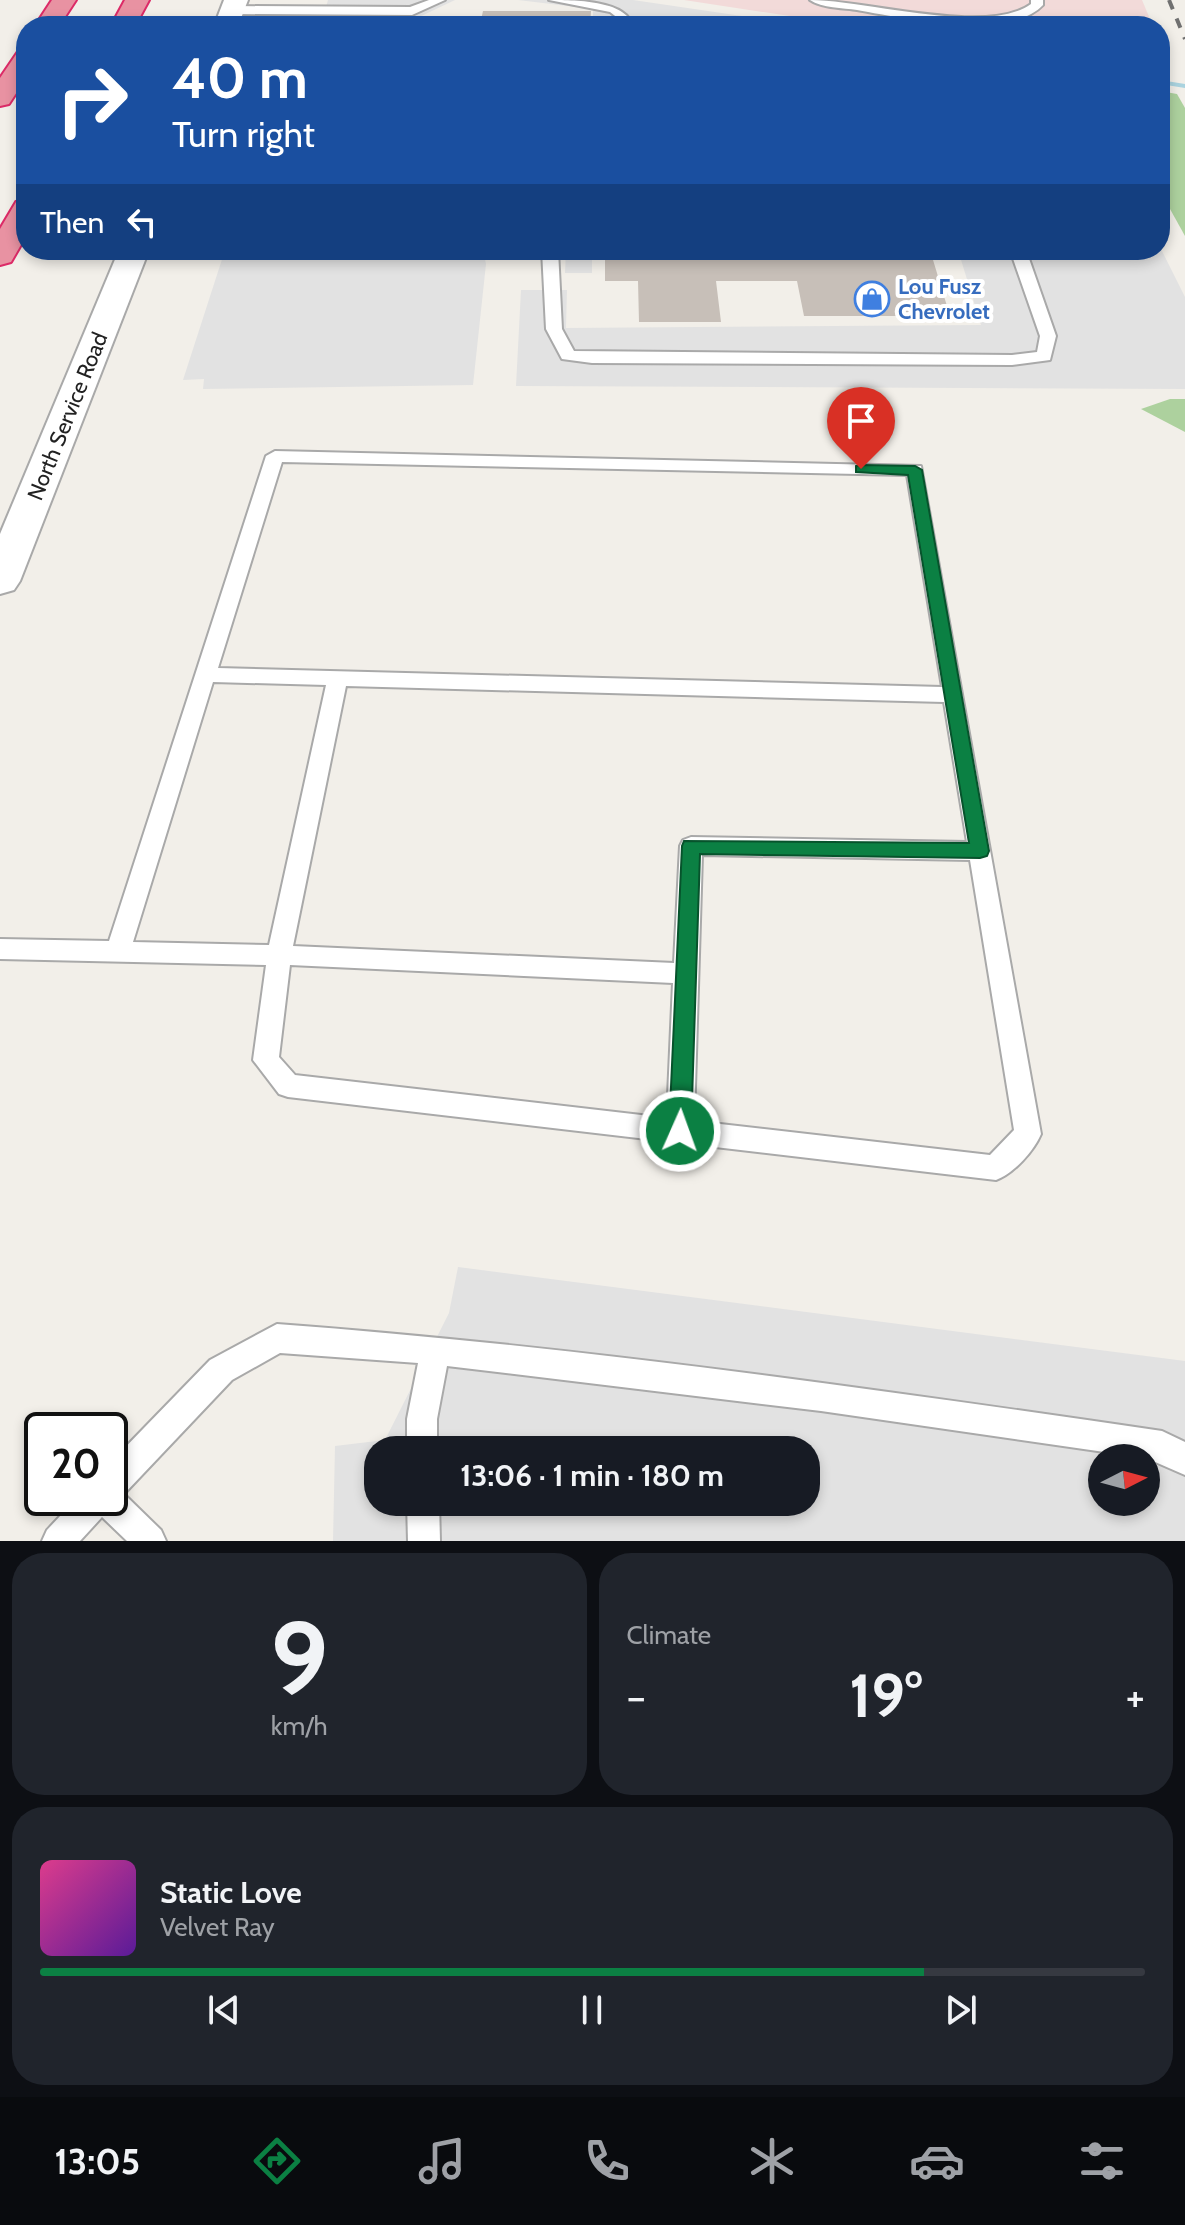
<!DOCTYPE html>
<html lang="en">
<head>
<meta charset="utf-8">
<style>
  :root { --surface:#171b24; --page:#20242c; --text:#f1f3f6; --muted:#9ea1a6; --line:#363941; --accent:#0b8043 }
  body { margin:0; font-family:Cabin,sans-serif; background:var(--page); color:var(--text); height:100vh; display:flex; flex-direction:column; font-size:30px; white-space:nowrap }
  * { box-sizing:border-box; margin:0 }
  p { font-size:26px; color:var(--muted) }
  .icon { flex:none; width:44px; height:44px; fill:none; stroke:currentColor; stroke-width:2; stroke-linecap:round; stroke-linejoin:round }
  .map { position:relative; height:1541px; overflow:hidden }
  .details { display:flex; flex-direction:column; gap:12px; padding:12px; background:#0d0f14; flex:1 }
  .details>* { flex:none }
  .guide { position:absolute; left:16px; top:16px; width:1154px; height:244px; border-radius:32px; box-shadow:0 4px 12px #0003; background:#1a4fa0; color:#fff; overflow:hidden }
  .needle { width:52px; rotate:84deg }
  .buttons { position:absolute; left:1088px; top:1444px; display:grid; gap:16px }
  .buttons a { display:grid; place-items:center; width:72px; height:72px; border-radius:50%; background:var(--surface); box-shadow:0 4px 12px #0003; font-size:40px }
  .speed { position:absolute; left:24px; top:1412px; display:flex; gap:16px; font-size:40px; font-weight:700; text-align:center }
  .speed>* { display:grid; place-content:center; width:104px; height:104px; border-radius:50%; background:var(--surface); box-shadow:0 4px 12px #0003; line-height:1 }
  .speed .limit { border:4px solid #111; border-radius:12px; background:#fff; color:#111 }
  .pin { position:absolute; display:grid; place-items:center; width:68px; height:68px; color:#fff; margin:-82px -34px; border-radius:50% 50% 50% 0; rotate:-45deg; box-shadow:0 0 8px #0007 }
  .pin .icon { rotate:45deg }
  .me { position:absolute; width:88px; margin:-44px; rotate:2deg; stroke-linejoin:round; filter:drop-shadow(0 0 6px #0008) }
  .turn { display:flex; align-items:center; gap:28px; height:168px; padding:0 24px; font-size:36px }
  .turn .icon { width:104px; height:104px; stroke-width:2.5 }
  .turn b { display:block; font-size:56px; line-height:68px }
  .then { display:flex; align-items:center; height:76px; padding:0 24px; background:#0003; gap:16px; font-size:30px }
  .big { font-size:60px; font-weight:700; line-height:1.1 }
  .details .tile { flex:1; display:flex; flex-direction:column; justify-content:center; gap:12px; min-width:0; padding:0 28px; border-radius:32px; background:var(--page) }
  .details .dial { align-items:center; gap:0 }
  .dial b { font-size:104px; line-height:1 }
  .song { display:flex; align-items:center; gap:24px }
  .cover { width:96px; height:96px; border-radius:12px; background:linear-gradient(135deg,hsl(330 70% 55%),hsl(270 70% 35%)) }
  .played { height:8px; border-radius:4px; background:linear-gradient(90deg,var(--accent) 80%,var(--line) 80%) }
  .keys { display:flex; justify-content:space-around; direction:ltr }
  .heat { display:flex; justify-content:space-between; align-items:center; font-size:44px; direction:ltr }
  .details .tiles { flex:1; display:grid; gap:12px; grid-template-columns:1fr 1fr }
  .tile:last-child { grid-column:span 2 }
  .trip { position:absolute; left:364px; top:1436px; width:456px; height:80px; border-radius:32px; background:var(--surface); box-shadow:0 4px 12px #0003; font-weight:700; line-height:80px; text-align:center }
  .tabs { display:flex; height:128px; justify-content:space-around; align-items:center; background:#090b0e; color:var(--muted) }
  .tabs .icon { width:56px; height:56px }
  .tabs .selected { color:var(--accent) }
  .tabs b { font-size:36px; color:var(--text) }
  .map>svg:first-child { display:block }
</style>
</head>
<body>
<div class="map">
<svg width="1185" height="1541" viewBox="0 0 1185 1541">
  <rect width="100%" height="100%" fill="#f2efe9"/>
  <path fill="#f2dad9" d="M 684,0 L 1142,0 L 1153,26 L 855,26 Z"/>
  <g fill="#add19e">
    <path d="M 1160,91 L 1177,94 L 1185,108 L 1185,236 L 1160,191 Z"/>
    <path d="M 1170,399 L 1185,399 L 1185,432 L 1141,409 Z"/>
  </g>
  <g fill="#e2e2e2" fill-rule="evenodd">
    <path d="M 328,0 L 455,0 L 415,19 L 413,26 L 321,26 Z"/>
    <path d="M 518,0 L 633,0 L 810,26 L 593,26 L 593,9 Z"/>
    <path d="M 1160,247 L 1185,297 L 1185,389 L 516,386 L 521,290 L 567,290 L 566,328 L 981,325 L 958,250 L 1160,250 Z"/>
    <path d="M 225,250 L 483,250 L 486,264 L 473,385 L 203,389 L 204,379 L 183,380 Z"/>
    <path d="M 566,250 L 592,250 L 592,273 L 565,273 Z"/>
    <path d="M 458,1267 L 1185,1361 L 1185,1541 L 333,1541 L 335,1446 L 385,1440 L 449,1313 ZM 378,1450 L 806,1450 L 806,1502 L 378,1502 ZM 1102,1458 L 1146,1458 L 1146,1502 L 1102,1502 Z"/>
  </g>
  <g fill="none" stroke-linecap="round" stroke-linejoin="round">
    <path fill="#aad3df" fill-rule="evenodd" d="M 1160,80 L 1185,84 L 1185,88 L 1160,84 Z"/>
  </g>
  <g fill="#c7bfb8">
    <path d="M 483,11 L 591,11 L 590,26 L 458,26 L 459,20 L 481,20 Z"/>
    <path d="M 605,250 L 930,250 L 950,316 L 804,316 L 797,281 L 716,281 L 721,322 L 639,322 L 638,281 L 605,281 Z"/>
  </g>
  <g fill="none" stroke-linecap="round" stroke-linejoin="round">
    <g stroke="#a9a9a9" stroke-width="4">
      <g id="service">
        <path d="M 429,0 L 445,0 L 412,15 L 232,14 L 226,10 L 232,6 L 410,7 Z"/>
        <path d="M 549,0 C 572,0 628,0 632,26 L 620,26 L 619,19 L 610,12 Z"/>
        <path d="M 810,0 C 866,0 987,36 1031,4 L 1031,0 L 1043,0 L 1043,5 C 1008,42 903,18 857,10 C 843,8 822,8 810,0 Z"/>
        <path d="M 542,250 L 558,250 L 562,329 L 574,351 L 1012,355 L 1037,352 L 1040,336 L 1010,250 L 1026,250 L 1056,336 L 1050,360 L 1012,365 L 592,363 L 562,359 L 546,329 Z"/>
        <path d="M 275,451 L 921,466 L 1041,1134 C 1034,1151 1013,1174 996,1180 L 288,1097 L 279,1094 L 253,1060 L 266,965 L 0,959 L 0,939 L 109,941 L 266,456 ZM 282,462 L 907,475 L 942,687 L 218,668 ZM 213,682 L 326,685 L 269,945 L 133,942 ZM 346,686 L 944,702 L 967,842 L 691,837 L 683,840 L 680,846 L 674,963 L 293,946 ZM 702,855 L 970,860 L 1014,1130 L 990,1155 L 694,1121 ZM 290,965 L 673,983 L 667,1118 L 295,1075 L 279,1057 Z"/>
        <path d="M 277,1324 C 574,1346 868,1388 1162,1431 L 1185,1442 L 1185,1475 L 1146,1458 L 821,1411 L 447,1366 L 437,1419 L 437,1450 L 407,1450 L 407,1419 L 418,1363 L 280,1353 L 232,1380 L 124,1494 L 161,1530 L 166,1541 L 127,1541 L 102,1517 L 80,1541 L 42,1541 L 47,1530 L 77,1498 L 110,1498 L 110,1463 L 210,1360 Z"/>
        <path d="M 407,1502 L 439,1502 L 440,1541 L 408,1541 Z"/>
      </g>
    </g>
    <g stroke="#a9a9a9" stroke-width="4">
      <g id="tertiary">
        <path d="M 224,0 L 248,0 L 238,26 L 214,26 Z"/>
        <path d="M 119,250 L 149,250 L 20,581 L 14,590 L 0,594 L 0,534 Z"/>
      </g>
    </g>
    <g stroke="#dc2a67" stroke-width="4">
      <g id="motorway">
        <path d="M 52,0 L 76,0 L 59,26 L 35,26 Z"/>
        <path d="M 125,0 L 149,0 L 135,26 L 111,26 Z"/>
        <path d="M 26,50 L 26,78 L 9,104 L 0,106 L 0,78 L 17,53 Z"/>
        <path d="M 26,199 L 26,236 L 11,262 L 0,265 L 0,229 L 16,202 Z"/>
      </g>
    </g>
    <use href="#service" fill="#fff" fill-rule="evenodd"/>
    <use href="#tertiary" fill="#fff" fill-rule="evenodd"/>
    <use href="#motorway" fill="#e892a2" fill-rule="evenodd"/>
    <path stroke="#707070" stroke-width="4" stroke-dasharray="10 10" stroke-linecap="butt" d="M 1169,0 L 1185,39"/>
  </g>
  <path fill="#0b8043" stroke="#07532c" stroke-width="2" d="M 861,465 L 915,466 L 922,470 L 989,851 L 987,856 L 980,858 L 700,854 L 691,1131 L 688,1138 L 680,1141 L 672,1138 L 669,1131 L 682,846 L 684,841 L 969,843 L 908,475 L 856,472 L 856,466 Z"/>
  <defs>
    <g id="shop-ring" transform="scale(1.8)"><circle r="9.5" fill="#fff" stroke="#3f7fe0" stroke-width="1.5"/><path d="M-5-2.5h2.3a2.7 3.5 0 0 1 5.4 0H5L5.5 6h-11ZM-1.5-2.5h3a1.5 2.3 0 0 0-3 0Z" fill="#3f7fe0"/></g>
  </defs>
  <g fill-rule="evenodd">
    <use href="#shop-ring" x="872" y="299"/>
  </g>
  <g text-anchor="middle" stroke-width="8" stroke-linejoin="round" paint-order="stroke">
    <g font-size="22" font-weight="bold" fill="#366cbe" stroke="#fff" text-anchor="start">
      <text x="898" y="294">Lou Fusz<tspan x="898" dy="25">Chevrolet</tspan></text>
    </g>
    <g font-size="22" fill="#222" stroke="#fff">
      <text transform="translate(67 416) rotate(-68)" y="8">North Service Road</text>
    </g>
  </g>
</svg>
<div class="buttons">
<a><svg class="needle" viewBox="-14 -14 28 28"><path d="M0-13l5 13h-10z" fill="#e53935"/><path d="M0 13l5-13h-10z" fill="#9ea1a6"/></svg></a>
</div>
<div class="speed"><div class="limit">20</div></div>
<div class="pin" style="left:861px;top:469px;background:#d93025"><svg class="icon" aria-label="arrive" viewBox="0 0 24 24"><path d="M6 21V4h12l-3 4 3 4H6"/></svg></div>
<svg class="me" style="left:680px;top:1131px" viewBox="-20 -20 40 40"><circle r="17" fill="#0b8043" stroke="#fff" stroke-width="3"/><path d="M0-11L8 9 0 5-8 9z" fill="#fff"/></svg>
<div class="trip">13:06 · 1 min · 180 m</div>
<div class="guide">
<div class="turn"><svg class="icon" aria-label="right" viewBox="0 0 24 24"><path d="M7 20v-9h11M14 6l5 5-5 5"/></svg><div><b>40 m</b>Turn right</div></div>
<div class="then">Then<svg class="icon" aria-label="left" viewBox="0 0 24 24"><path d="M17 20v-9H6M10 6l-5 5 5 5"/></svg></div>
</div>
</div>
<section class="details">
<div class="tiles">
<div class="tile dial"><b>9</b><p>km/h</p></div>
<div class="tile"><p>Climate</p>
<div class="heat"><a>−</a><b class="big">19°</b><a>+</a></div>
</div>
<div class="tile">
<div class="song"><i class="cover"></i><div><b>Static Love</b><p>Velvet Ray</p></div></div>
<div class="played"></div>
<div class="keys"><svg class="icon" aria-label="previous" viewBox="0 0 24 24"><path d="M18 5L8 12l10 7zM5 5v14"/></svg><svg class="icon" aria-label="pause" viewBox="0 0 24 24"><path d="M8 5v14M16 5v14"/></svg><svg class="icon" aria-label="next" viewBox="0 0 24 24"><path d="M6 5l10 7-10 7zM19 5v14"/></svg></div>
</div>
</div>
</section>
<nav class="tabs">
<b>13:05</b>
<svg class="icon selected" aria-label="directions" viewBox="0 0 24 24"><path d="M12 3l9 9-9 9-9-9zM9 14v-3h6M13 9l2 2-2 2"/></svg>
<svg class="icon" aria-label="music" viewBox="0 0 24 24"><path d="M9 18V5l10-2v13"/><circle cx="6" cy="18" r="3"/><circle cx="16" cy="16" r="3"/></svg>
<svg class="icon" aria-label="phone" viewBox="0 0 24 24"><path d="M5 4h4l2 5-3 2q2 4 5 5l2-3 5 2v4C11 20 4 13 5 4z"/></svg>
<svg class="icon" aria-label="climate" viewBox="0 0 24 24"><path d="M12 3v18M4 7l16 10M4 17L20 7"/></svg>
<svg class="icon" aria-label="car" viewBox="0 0 24 24"><path d="M5 17H2v-5l4-1 3-4h7l3 4 3 1v5h-3M9 17h6M6 11h13"/><circle cx="7" cy="17" r="2"/><circle cx="17" cy="17" r="2"/></svg>
<svg class="icon" aria-label="filters" viewBox="0 0 24 24"><path d="M4 7h16M4 17h16"/><circle cx="9" cy="7" r="2"/><circle cx="15" cy="17" r="2"/></svg>
</nav>
</body>
</html>
